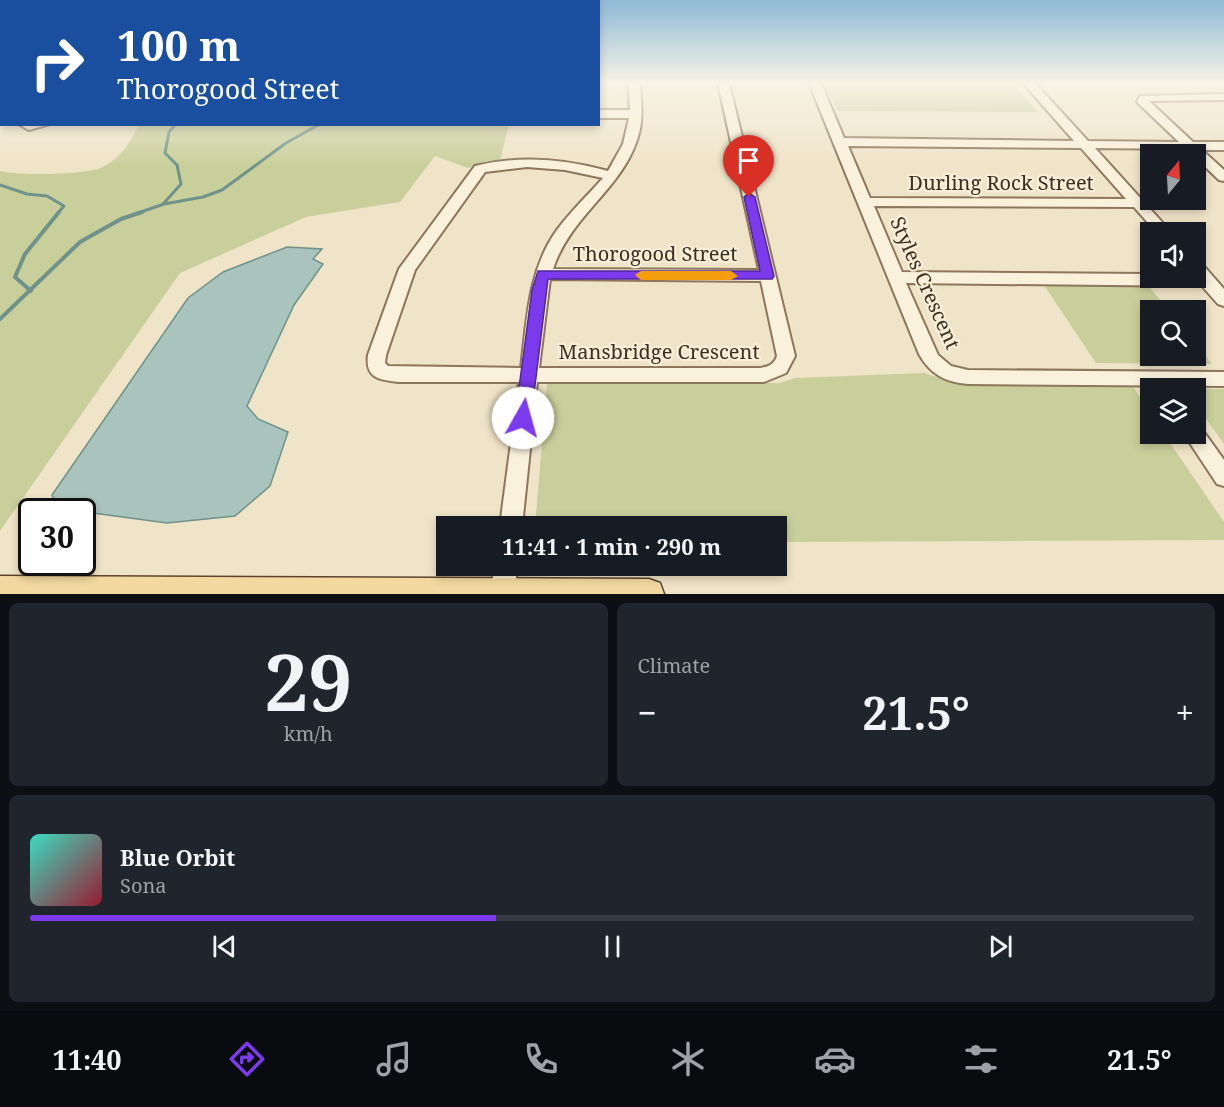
<!DOCTYPE html>
<html lang="en">
<head>
<meta charset="utf-8">
<style>
  :root { --surface:#171b24; --page:#20242c; --text:#f1f3f6; --muted:#9ea1a6; --line:#363941; --accent:#7c3aed }
  body { margin:0; font-family:"Noto Serif",serif; background:var(--page); color:var(--text); height:100vh; display:flex; flex-direction:column; font-size:22px; white-space:nowrap }
  * { box-sizing:border-box; margin:0 }
  p { font-size:20px; color:var(--muted) }
  .icon { flex:none; width:33px; height:33px; fill:none; stroke:currentColor; stroke-width:2; stroke-linecap:round; stroke-linejoin:round }
  .map { position:relative; height:594px; overflow:hidden }
  .panel { display:flex; flex-direction:column; gap:9px; padding:9px; background:#0d0f14; flex:1 }
  .panel>* { flex:none }
  .top-card { position:absolute; left:0px; top:0px; width:600px; height:126px; box-shadow:0 3px 9px #0003; background:#1a4fa0; color:#fff; overflow:hidden }
  .needle { width:39px; rotate:18deg }
  .fabs { position:absolute; left:1140px; top:144px; display:grid; gap:12px }
  .fabs a { display:grid; place-items:center; width:66px; height:66px; border-radius:0px; background:var(--surface); box-shadow:0 3px 9px #0003; font-size:30px }
  .speed { position:absolute; left:18px; top:498px; display:flex; gap:12px; font-size:30px; font-weight:700; text-align:center }
  .speed>* { display:grid; place-content:center; width:78px; height:78px; border-radius:50%; background:var(--surface); box-shadow:0 3px 9px #0003; line-height:1 }
  .speed .limit { border:3px solid #111; border-radius:9px; background:#fff; color:#111 }
  .pin { position:absolute; display:grid; place-items:center; width:51px; height:51px; color:#fff; margin:-62px -26px; border-radius:50% 50% 50% 0; rotate:-45deg; box-shadow:0 0 6px #0007 }
  .pin .icon { rotate:45deg }
  .me { position:absolute; width:66px; margin:-33px; rotate:7deg; stroke-linejoin:round; filter:drop-shadow(0 0 4px #0008) }
  .turn { display:flex; align-items:center; gap:21px; height:126px; padding:0 18px; font-size:27px }
  .turn .icon { width:78px; height:78px; stroke-width:2.5 }
  .turn b { display:block; font-size:42px; line-height:51px }
  .big { font-size:45px; font-weight:700; line-height:1.1 }
  .panel .tile { flex:1; display:flex; flex-direction:column; justify-content:center; gap:9px; min-width:0; padding:0 21px; border-radius:9px; background:var(--page) }
  .panel .dial { align-items:center; gap:0 }
  .dial b { font-size:78px; line-height:1 }
  .song { display:flex; align-items:center; gap:18px }
  .cover { width:72px; height:72px; border-radius:9px; background:linear-gradient(135deg,hsl(170 70% 55%),hsl(350 70% 35%)) }
  .played { height:6px; border-radius:3px; background:linear-gradient(90deg,var(--accent) 40%,var(--line) 40%) }
  .keys { display:flex; justify-content:space-around; direction:ltr }
  .heat { display:flex; justify-content:space-between; align-items:center; font-size:33px; direction:ltr }
  .panel .tiles { flex:1; display:grid; gap:9px; grid-template-columns:1fr 1fr }
  .tile:last-child { grid-column:span 2 }
  .trip { position:absolute; left:436px; top:516px; width:351px; height:60px; border-radius:0px; background:var(--surface); box-shadow:0 3px 9px #0003; font-weight:700; line-height:60px; text-align:center }
  .tab-bar { display:flex; height:96px; justify-content:space-around; align-items:center; background:#090b0e; color:var(--muted) }
  .tab-bar .icon { width:42px; height:42px }
  .tab-bar .active { color:var(--accent) }
  .tab-bar b { font-size:27px; color:var(--text) }
  .map>svg:first-child { display:block }
</style>
</head>
<body>
<div class="map">
<svg width="1224" height="594" viewBox="0 0 1224 594">
  <rect width="100%" height="100%" fill="#f0e4c8"/>
  <g fill="#c9cf9b">
    <path d="M 824,83 L 1012,83 L 1038,112 L 837,111 Z"/>
    <path d="M 139,125 L 509,125 L 500,160 L 487,161 L 468,168 L 435,156 L 400,202 L 306,217 L 180,273 L 0,531 L 0,171 C 17,176 88,175 103,167 C 122,157 130,142 139,125 Z"/>
    <path d="M 1147,284 L 1168,310 L 1150,310 L 1150,356 L 1196,356 L 1196,344 L 1212,364 L 1096,363 L 1044,285 Z"/>
    <path d="M 924,373 L 940,378 L 1132,385 L 1150,413 L 1150,434 L 1164,434 L 1224,522 L 1224,540 L 777,542 L 777,526 L 535,526 L 547,383 L 779,383 L 795,378 Z"/>
    <path d="M 1183,388 L 1224,389 L 1224,444 L 1196,405 L 1196,388 Z"/>
  </g>
  <path fill="#a9c4bc" stroke="#6f938a" stroke-width="1.5" d="M 287,247 L 322,249 L 313,259 L 323,264 L 294,305 L 247,406 L 258,419 L 288,432 L 270,486 L 235,516 L 167,523 L 56,508 L 52,495 L 188,298 L 223,272 Z"/>
  <g fill="none" stroke-linecap="round" stroke-linejoin="round">
    <g stroke="#6f938a" stroke-width="3">
      <path d="M 0,185 L 27,194 L 47,196 L 64,206 L 58,213"/>
      <path d="M 164,203 L 181,184 L 177,165 L 165,153 L 169,132 L 176,124"/>
      <path d="M 138,213 L 164,204 L 203,197 L 222,190 L 286,143 L 320,124"/>
    </g>
    <g stroke="#6f938a" stroke-width="4">
      <path d="M 31,291 L 15,277 L 25,254 L 59,212"/>
      <path d="M 0,319 L 80,242 L 121,219 L 142,212"/>
    </g>
    <g stroke="#8d765c" stroke-width="4">
      <g id="minor">
        <path d="M 628,83 L 640,83 C 641,98 643,114 640,129 C 628,186 571,213 553,269 L 759,270 L 718,83 L 729,83 L 795,356 L 786,373 L 764,382 L 537,382 L 522,526 L 500,526 L 519,382 L 398,382 C 379,380 365,378 368,355 L 399,269 L 475,166 C 519,155 565,159 608,171 L 623,144 L 629,118 L 598,118 L 598,110 L 630,110 ZM 527,167 L 565,170 L 603,178 C 588,195 571,211 557,230 C 528,270 527,320 521,368 L 388,366 L 385,363 L 386,355 L 415,270 L 485,172 ZM 550,279 L 761,281 L 777,356 C 774,365 768,367 759,368 L 539,368 Z"/>
        <path d="M 809,83 L 821,83 L 844,138 L 1074,141 L 1023,83 L 1035,83 L 1088,141 L 1179,142 L 1139,104 L 1137,102 L 1140,96 L 1224,94 L 1224,100 L 1149,101 L 1193,142 L 1224,142 L 1224,150 L 1202,150 L 1224,170 L 1224,181 L 1219,180 L 1196,158 L 1196,154 L 1187,149 L 1095,148 L 1171,232 L 1156,232 L 1134,207 L 874,206 L 902,272 L 1150,274 L 1150,278 L 1196,278 L 1196,263 L 1202,264 L 1224,289 L 1224,306 L 1218,304 L 1202,286 L 906,283 L 938,355 L 951,366 L 968,370 L 1224,372 L 1224,386 L 968,384 C 945,382 930,374 919,354 ZM 848,146 L 1081,148 L 1126,199 L 870,198 Z"/>
        <path d="M 0,112 L 2,113 L 2,120 L 0,120 Z"/>
        <path d="M 18,124 L 50,124 L 29,130 Z"/>
        <path d="M 1196,426 L 1201,428 L 1224,460 L 1224,486 L 1217,484 L 1184,434 L 1196,434 Z"/>
        <path d="M 494,566 L 517,566 L 515,594 L 491,594 Z"/>
      </g>
    </g>
    <g stroke="#5b4430" stroke-width="3">
      <path id="major" d="M 0,576 L 649,579 L 660,583 L 664,594 L 0,594 Z"/>
    </g>
    <use href="#minor" fill="#faf1dc" fill-rule="evenodd"/>
    <use href="#major" fill="#f3d9a0" fill-rule="evenodd"/>
  </g>
  <linearGradient id="sky" x2="0" y2="1"><stop stop-color="#8fbad6"/><stop offset="0.5" stop-color="#f8f3e6"/><stop offset="1" stop-color="#f8f3e6" stop-opacity="0"/></linearGradient>
  <rect width="1224" height="166" fill="url(#sky)"/>
  <path fill="#7c3aed" stroke="#51269a" stroke-width="1.5" d="M 749,193 L 755,197 L 774,276 L 772,279 L 548,279 L 531,418 L 529,422 L 523,424 L 518,422 L 515,418 L 532,290 L 538,271 L 760,271 L 744,197 Z"/>
  <path fill="#f59e0b" d="M 641,271 L 731,271 L 738,276 L 731,280 L 641,280 L 635,275 Z"/>
  <g text-anchor="middle" stroke-width="4.5" stroke-linejoin="round" paint-order="stroke">
    <g font-size="20" fill="#3d2e20" stroke="#f7eed8">
      <text x="1001" y="190">Durling Rock Street</text>
      <text x="655" y="261">Thorogood Street</text>
      <text transform="translate(925 283) rotate(66)" y="7">Styles Crescent</text>
      <text x="659" y="359">Mansbridge Crescent</text>
    </g>
  </g>
</svg>
<div class="fabs">
<a><svg class="needle" viewBox="-14 -14 28 28"><path d="M0-13l5 13h-10z" fill="#e53935"/><path d="M0 13l5-13h-10z" fill="#9ea1a6"/></svg></a>
<a><svg class="icon" aria-label="sound" viewBox="0 0 24 24"><path d="M4 9h4l5-4v14l-5-4H4zM17 9q2 3 0 6"/></svg></a>
<a><svg class="icon" aria-label="search" viewBox="0 0 24 24"><circle cx="10" cy="10" r="6"/><path d="M15 15l6 6"/></svg></a>
<a><svg class="icon" aria-label="layers" viewBox="0 0 24 24"><path d="M12 4l9 5-9 5-9-5zM3 14l9 5 9-5"/></svg></a>
</div>
<div class="speed"><div class="limit">30</div></div>
<div class="pin" style="left:749px;top:197px;background:#d93025"><svg class="icon" aria-label="arrive" viewBox="0 0 24 24"><path d="M6 21V4h12l-3 4 3 4H6"/></svg></div>
<svg class="me" style="left:523px;top:418px" viewBox="-20 -20 40 40"><circle r="19" fill="#fff"/><path d="M0-13L10 11 0 6-10 11z" fill="#7c3aed"/></svg>
<div class="trip">11:41 · 1 min · 290 m</div>
<div class="top-card">
<div class="turn"><svg class="icon" aria-label="right" viewBox="0 0 24 24"><path d="M7 20v-9h11M14 6l5 5-5 5"/></svg><div><b>100 m</b>Thorogood Street</div></div>
</div>
</div>
<section class="panel">
<div class="tiles">
<div class="tile dial"><b>29</b><p>km/h</p></div>
<div class="tile"><p>Climate</p>
<div class="heat"><a>−</a><b class="big">21.5°</b><a>+</a></div>
</div>
<div class="tile">
<div class="song"><i class="cover"></i><div><b>Blue Orbit</b><p>Sona</p></div></div>
<div class="played"></div>
<div class="keys"><svg class="icon" aria-label="previous" viewBox="0 0 24 24"><path d="M18 5L8 12l10 7zM5 5v14"/></svg><svg class="icon" aria-label="pause" viewBox="0 0 24 24"><path d="M8 5v14M16 5v14"/></svg><svg class="icon" aria-label="next" viewBox="0 0 24 24"><path d="M6 5l10 7-10 7zM19 5v14"/></svg></div>
</div>
</div>
</section>
<nav class="tab-bar">
<b>11:40</b>
<svg class="icon active" aria-label="directions" viewBox="0 0 24 24"><path d="M12 3l9 9-9 9-9-9zM9 14v-3h6M13 9l2 2-2 2"/></svg>
<svg class="icon" aria-label="music" viewBox="0 0 24 24"><path d="M9 18V5l10-2v13"/><circle cx="6" cy="18" r="3"/><circle cx="16" cy="16" r="3"/></svg>
<svg class="icon" aria-label="phone" viewBox="0 0 24 24"><path d="M5 4h4l2 5-3 2q2 4 5 5l2-3 5 2v4C11 20 4 13 5 4z"/></svg>
<svg class="icon" aria-label="climate" viewBox="0 0 24 24"><path d="M12 3v18M4 7l16 10M4 17L20 7"/></svg>
<svg class="icon" aria-label="car" viewBox="0 0 24 24"><path d="M5 17H2v-5l4-1 3-4h7l3 4 3 1v5h-3M9 17h6M6 11h13"/><circle cx="7" cy="17" r="2"/><circle cx="17" cy="17" r="2"/></svg>
<svg class="icon" aria-label="filters" viewBox="0 0 24 24"><path d="M4 7h16M4 17h16"/><circle cx="9" cy="7" r="2"/><circle cx="15" cy="17" r="2"/></svg>
<b>21.5°</b>
</nav>
</body>
</html>
